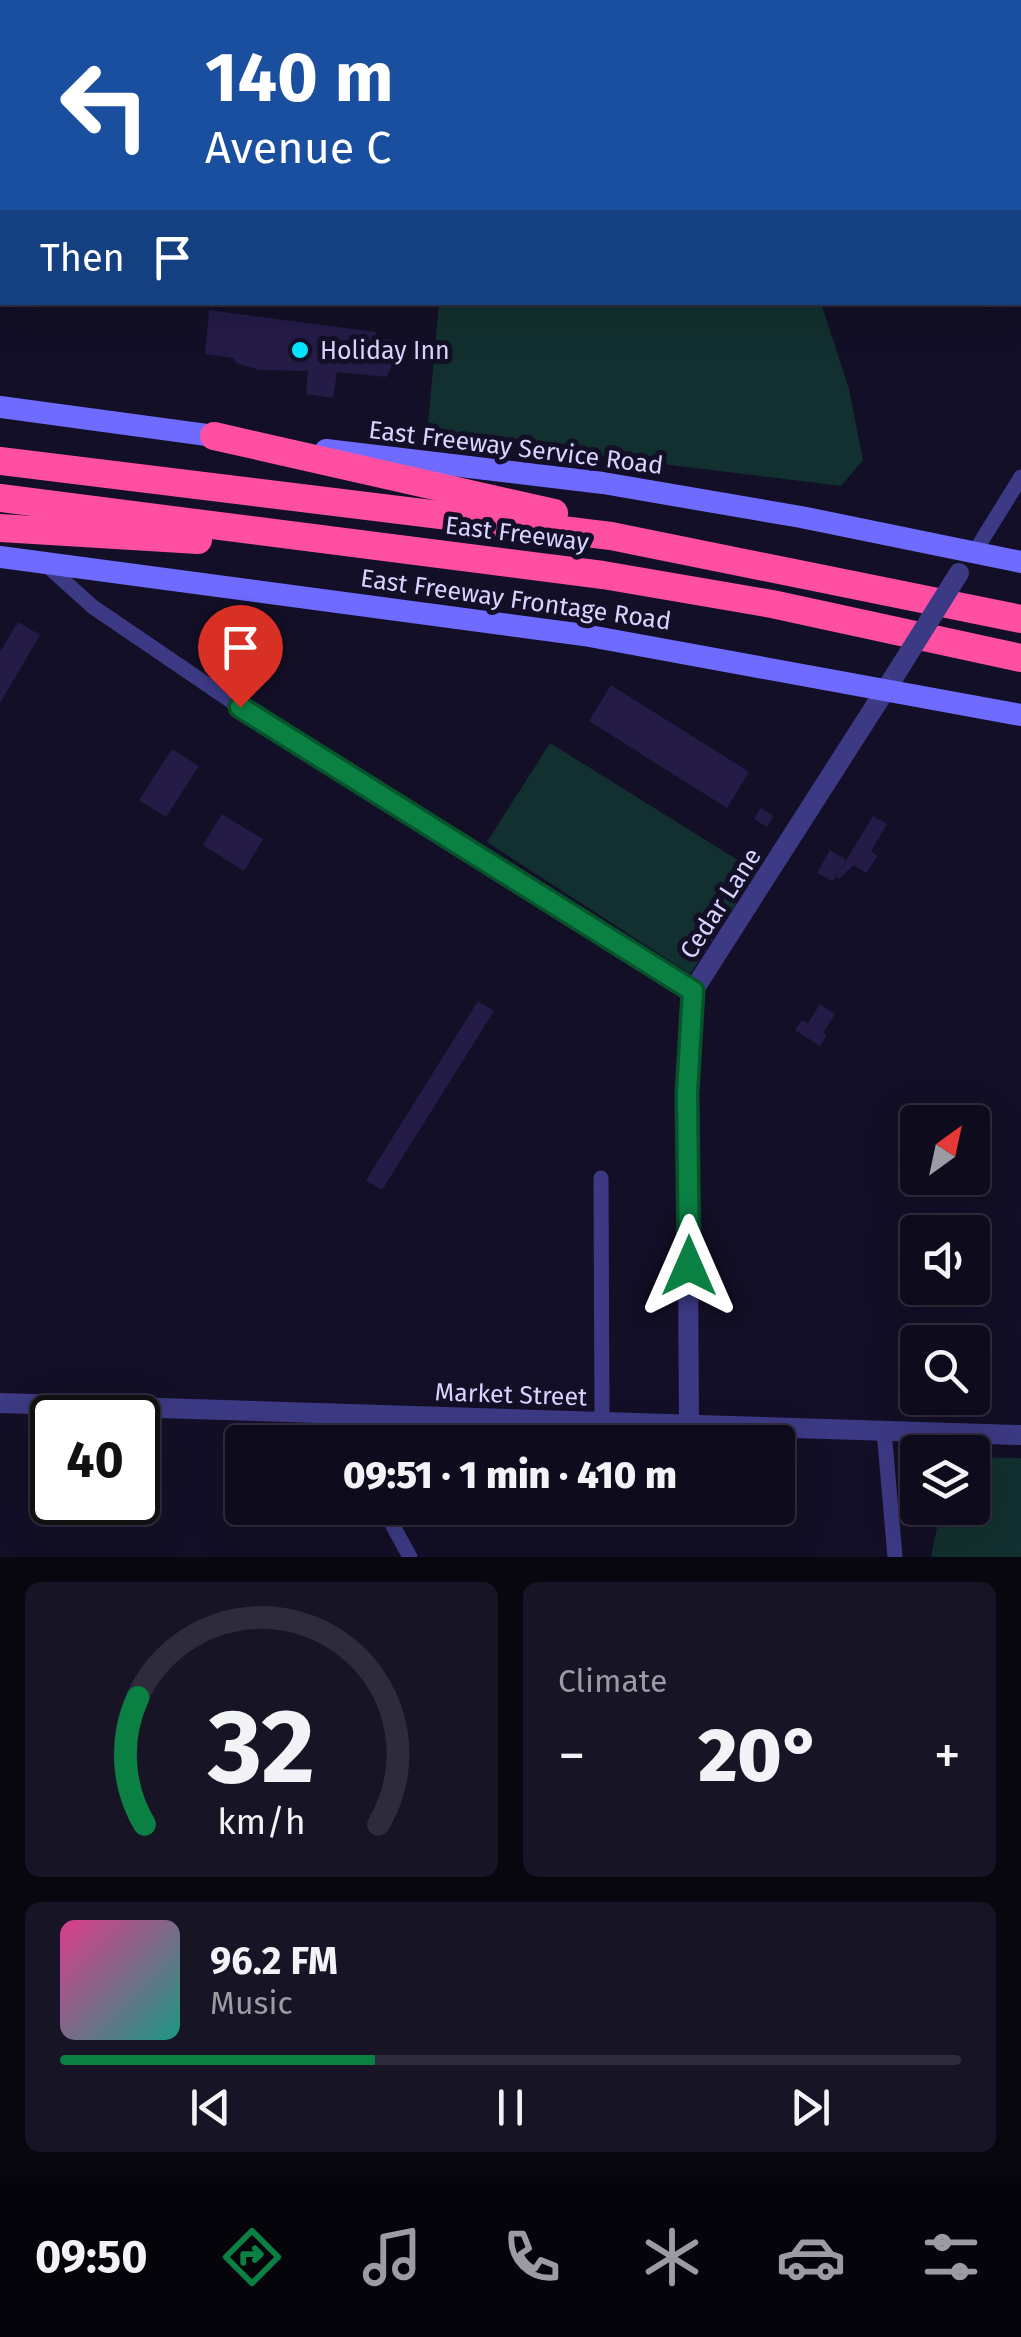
<!DOCTYPE html>
<html lang="en">
<head>
<meta charset="utf-8">
<style>
  :root { --surface:#0e0b1c; --page:#171425; --text:#f1f3f6; --muted:#9b9ba3; --line:#2e2b3b; --accent:#0b8043 }
  body { margin:0; font-family:"Fira Sans",sans-serif; background:var(--page); color:var(--text); height:100vh; display:flex; flex-direction:column; font-size:38px; white-space:nowrap }
  * { box-sizing:border-box; margin:0 }
  p { font-size:32px; color:var(--muted) }
  .icon { flex:none; width:55px; height:55px; fill:none; stroke:currentColor; stroke-width:2; stroke-linecap:round; stroke-linejoin:round }
  .map { position:relative; height:1557px; overflow:hidden }
  .sheet { display:flex; flex-direction:column; gap:25px; padding:25px; background:#08060f; flex:1 }
  .sheet>* { flex:none }
  .hud { position:absolute; left:0px; top:0px; width:1022px; height:305px; box-shadow:0 10px 40px #0002,0 0 0 2px var(--line); background:#1a4fa0; color:#fff; overflow:hidden }
  .needle { width:65px; rotate:33deg }
  .tools { position:absolute; left:900px; top:1105px; display:grid; gap:20px }
  .tools a { display:grid; place-items:center; width:90px; height:90px; border-radius:10px; background:var(--surface); box-shadow:0 10px 40px #0002,0 0 0 2px var(--line); font-size:50px }
  .speed { position:absolute; left:30px; top:1395px; display:flex; gap:20px; font-size:50px; font-weight:700; text-align:center }
  .speed>* { display:grid; place-content:center; width:130px; height:130px; border-radius:50%; background:var(--surface); box-shadow:0 10px 40px #0002,0 0 0 2px var(--line); line-height:1 }
  .speed .limit { border:5px solid #111; border-radius:15px; background:#fff; color:#111 }
  .pin { position:absolute; display:grid; place-items:center; width:85px; height:85px; color:#fff; margin:-102px -42px; border-radius:50% 50% 50% 0; rotate:-45deg; box-shadow:0 0 10px #0007 }
  .pin .icon { rotate:45deg }
  .me { position:absolute; width:110px; margin:-55px; rotate:0deg; stroke-linejoin:round; filter:drop-shadow(0 0 8px #0008) }
  .turn { display:flex; align-items:center; gap:35px; height:210px; padding:0 40px; font-size:45px }
  .turn .icon { width:130px; height:130px; stroke-width:2.5 }
  .turn b { display:block; font-size:70px; line-height:85px }
  .then { display:flex; align-items:center; height:95px; padding:0 40px; background:#0003; gap:20px; font-size:38px }
  .big { font-size:75px; font-weight:800; line-height:1.1 }
  .sheet .card { flex:1; display:flex; flex-direction:column; justify-content:center; gap:15px; min-width:0; padding:0 35px; border-radius:15px; background:var(--page) }
  .sheet .dial { align-items:center; gap:0 }
  .dial svg { height:260px; overflow:visible; fill:none; stroke:var(--line); stroke-width:7; stroke-linecap:round; text-anchor:middle }
  .dial text { fill:var(--text); stroke:none }
  .song { display:flex; align-items:center; gap:30px }
  .cover { width:120px; height:120px; border-radius:15px; background:linear-gradient(135deg,hsl(330 70% 55%),hsl(170 70% 35%)) }
  .played { height:10px; border-radius:5px; background:linear-gradient(90deg,var(--accent) 35%,var(--line) 35%) }
  .keys { display:flex; justify-content:space-around; direction:ltr }
  .heat { display:flex; justify-content:space-between; align-items:center; font-size:55px; direction:ltr }
  .sheet .tiles { flex:1; display:grid; gap:25px; grid-template-columns:1fr 1fr }
  .card:last-child { grid-column:span 2 }
  .trip { position:absolute; left:225px; top:1425px; width:570px; height:100px; border-radius:10px; background:var(--surface); box-shadow:0 10px 40px #0002,0 0 0 2px var(--line); font-weight:800; line-height:100px; text-align:center }
  .tabs { display:flex; height:160px; justify-content:space-around; align-items:center; background:#06040b; color:var(--muted) }
  .tabs .icon { width:70px; height:70px }
  .tabs .current { color:var(--accent) }
  .tabs b { font-size:45px; color:var(--text) }
  .map>svg:first-child { display:block }
</style>
</head>
<body>
<div class="map">
<svg width="1021" height="1557" viewBox="0 0 1021 1557">
  <rect width="100%" height="100%" fill="#130f26"/>
  <g fill="#12302f">
    <path d="M 439,303 L 821,303 L 849,389 L 863,460 L 841,486 L 427,435 Z"/>
    <path d="M 550,743 L 757,872 L 690,974 L 487,842 Z"/>
    <path d="M 973,1457 L 1021,1458 L 1021,1557 L 931,1557 L 941,1508 L 972,1508 Z"/>
  </g>
  <g fill="#241b47">
    <path d="M 209,310 L 376,332 L 376,338 L 393,340 L 395,360 L 386,377 L 337,372 L 333,398 L 306,394 L 308,371 L 259,370 L 236,363 L 234,358 L 205,354 Z"/>
    <path d="M 18,622 L 40,635 L 0,703 L 0,652 Z"/>
    <path d="M 611,685 L 749,772 L 727,808 L 589,721 Z"/>
    <path d="M 172,749 L 199,766 L 166,817 L 139,800 Z"/>
    <path d="M 761,808 L 774,816 L 767,827 L 754,819 Z"/>
    <path d="M 222,814 L 263,839 L 244,871 L 203,845 Z"/>
    <path d="M 873,816 L 887,824 L 871,851 L 878,856 L 866,873 L 854,865 L 839,879 L 836,877 Z"/>
    <path d="M 830,850 L 846,860 L 833,881 L 817,873 Z"/>
    <path d="M 478,1001 L 494,1011 L 382,1190 L 366,1180 Z"/>
    <path d="M 820,1004 L 835,1014 L 823,1033 L 827,1035 L 820,1046 L 795,1030 L 802,1020 L 808,1023 Z"/>
  </g>
  <g fill="none" stroke-linecap="round" stroke-linejoin="round">
    <g stroke="#3d3a85" stroke-width="15">
      <path d="M 675,2 L 676,0"/>
      <path d="M 974,553 L 1021,477"/>
      <path d="M 44,563 L 93,607 L 240,707 L 693,991"/>
      <path d="M 601,1178 L 602,1422"/>
      <path d="M 884,1430 L 895,1557"/>
      <path d="M 398,1442 L 401,1415"/>
      <path d="M 392,1508 L 393,1526 L 410,1557"/>
    </g>
    <g stroke="#3d3a85" stroke-width="20">
      <path d="M 0,1403 L 1021,1435"/>
      <path d="M 689,1424 L 687,1093 L 693,991 L 902,664"/>
    </g>
    <g stroke="#6f6bff" stroke-width="22">
      <path d="M 0,407 L 229,438"/>
      <path d="M 326,450 L 603,483 L 801,517 L 1021,562"/>
      <path d="M 0,557 L 584,635 L 1021,715"/>
    </g>
    <g stroke="#ff4fa3" stroke-width="28">
      <path d="M 214,436 L 554,513"/>
      <path d="M 0,461 L 611,536 L 1021,619"/>
      <path d="M 0,498 L 603,575 L 772,604 L 1021,658"/>
      <path d="M 0,528 L 198,540"/>
    </g>
    <path stroke="#3d3a85" stroke-width="20" d="M 902,664 L 959,573"/>
  </g>
  <g fill="none" stroke-linecap="round" stroke-linejoin="round">
    <g stroke="#07532c" stroke-width="25">
      <path id="route" d="M 240,707 L 693,991 L 687,1093 L 689,1266"/>
    </g>
    <use href="#route" stroke="#0b8043" stroke-width="18"/>
  </g>
  <circle fill="#00e5ff" stroke="#130f26" stroke-width="4" cx="300" cy="350" r="10"/>
  <g text-anchor="middle" stroke-width="10" stroke-linejoin="round" paint-order="stroke">
    <g font-size="25" fill="#d9d4ff" stroke="#130f26" text-anchor="start">
      <text x="320" y="359">Holiday Inn</text>
    </g>
    <g font-size="25" fill="#d9d4ff" stroke="#130f26">
      <text transform="translate(516 447) rotate(7)" y="9">East Freeway Service Road</text>
      <text transform="translate(517 533) rotate(7)" y="9">East Freeway</text>
      <text transform="translate(516 599) rotate(8)" y="9">East Freeway Frontage Road</text>
      <text transform="translate(720 903) rotate(-57)" y="9">Cedar Lane</text>
      <text transform="translate(511 1394) rotate(2)" y="9">Market Street</text>
    </g>
  </g>
</svg>
<div class="tools">
<a><svg class="needle" viewBox="-14 -14 28 28"><path d="M0-13l5 13h-10z" fill="#e53935"/><path d="M0 13l5-13h-10z" fill="#9b9ba3"/></svg></a>
<a><svg class="icon" aria-label="sound" viewBox="0 0 24 24"><path d="M4 9h4l5-4v14l-5-4H4zM17 9q2 3 0 6"/></svg></a>
<a><svg class="icon" aria-label="search" viewBox="0 0 24 24"><circle cx="10" cy="10" r="6"/><path d="M15 15l6 6"/></svg></a>
<a><svg class="icon" aria-label="layers" viewBox="0 0 24 24"><path d="M12 4l9 5-9 5-9-5zM3 14l9 5 9-5"/></svg></a>
</div>
<div class="speed"><div class="limit">40</div></div>
<div class="pin" style="left:240px;top:707px;background:#d93025"><svg class="icon" aria-label="arrive" viewBox="0 0 24 24"><path d="M6 21V4h12l-3 4 3 4H6"/></svg></div>
<svg class="me" style="left:689px;top:1266px" viewBox="-20 -20 40 40"><path d="M0-17L14 15 0 8-14 15z" fill="#0b8043" stroke="#fff" stroke-width="4"/></svg>
<div class="trip">09:51 · 1 min · 410 m</div>
<div class="hud">
<div class="turn"><svg class="icon" aria-label="left" viewBox="0 0 24 24"><path d="M17 20v-9H6M10 6l-5 5 5 5"/></svg><div><b>140 m</b>Avenue C</div></div>
<div class="then">Then<svg class="icon" aria-label="arrive" viewBox="0 0 24 24"><path d="M6 21V4h12l-3 4 3 4H6"/></svg></div>
</div>
</div>
<section class="sheet">
<div class="tiles">
<div class="card dial"><svg viewBox="0 0 100 80">
<path d="M14 69A42 42 0 1 1 86 69"/>
<path d="M14 69A42 42 0 0 1 12 30" stroke="#0b8043"/>
<text x="50" y="56" font-size="32" font-weight="700">32</text>
<text x="50" y="72" font-size="11">km/h</text>
</svg></div>
<div class="card"><p>Climate</p>
<div class="heat"><a>−</a><b class="big">20°</b><a>+</a></div>
</div>
<div class="card">
<div class="song"><i class="cover"></i><div><b>96.2 FM</b><p>Music</p></div></div>
<div class="played"></div>
<div class="keys"><svg class="icon" aria-label="previous" viewBox="0 0 24 24"><path d="M18 5L8 12l10 7zM5 5v14"/></svg><svg class="icon" aria-label="pause" viewBox="0 0 24 24"><path d="M8 5v14M16 5v14"/></svg><svg class="icon" aria-label="next" viewBox="0 0 24 24"><path d="M6 5l10 7-10 7zM19 5v14"/></svg></div>
</div>
</div>
</section>
<nav class="tabs">
<b>09:50</b>
<svg class="icon current" aria-label="directions" viewBox="0 0 24 24"><path d="M12 3l9 9-9 9-9-9zM9 14v-3h6M13 9l2 2-2 2"/></svg>
<svg class="icon" aria-label="music" viewBox="0 0 24 24"><path d="M9 18V5l10-2v13"/><circle cx="6" cy="18" r="3"/><circle cx="16" cy="16" r="3"/></svg>
<svg class="icon" aria-label="phone" viewBox="0 0 24 24"><path d="M5 4h4l2 5-3 2q2 4 5 5l2-3 5 2v4C11 20 4 13 5 4z"/></svg>
<svg class="icon" aria-label="climate" viewBox="0 0 24 24"><path d="M12 3v18M4 7l16 10M4 17L20 7"/></svg>
<svg class="icon" aria-label="car" viewBox="0 0 24 24"><path d="M5 17H2v-5l4-1 3-4h7l3 4 3 1v5h-3M9 17h6M6 11h13"/><circle cx="7" cy="17" r="2"/><circle cx="17" cy="17" r="2"/></svg>
<svg class="icon" aria-label="filters" viewBox="0 0 24 24"><path d="M4 7h16M4 17h16"/><circle cx="9" cy="7" r="2"/><circle cx="15" cy="17" r="2"/></svg>
</nav>
</body>
</html>
